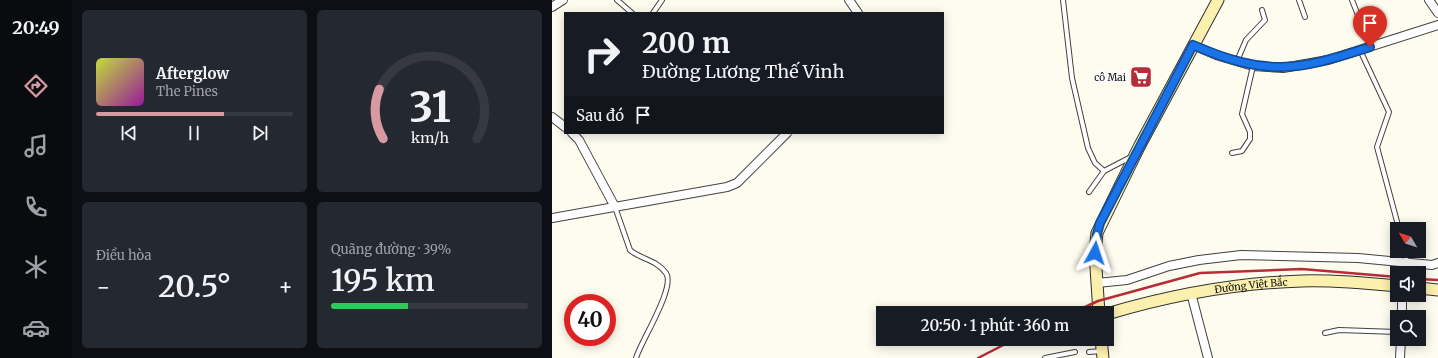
<!DOCTYPE html>
<html lang="vi">
<head>
<meta charset="utf-8">
<style>
  :root { --surface:#171b24; --page:#242831; --text:#f1f3f6; --muted:#9ea1a6; --line:#363941; --accent:#d79aa0 }
  body { margin:0; font-family:Merriweather,serif; background:var(--page); color:var(--text); height:100vh; display:flex; flex-direction:column; font-size:15px; white-space:nowrap }
  * { box-sizing:border-box; margin:0 }
  p { font-size:13px; color:var(--muted) }
  .icon { flex:none; width:22px; height:22px; fill:none; stroke:currentColor; stroke-width:2; stroke-linecap:round; stroke-linejoin:round }
  .map { position:relative; flex:1; overflow:hidden }
  .details { display:flex; flex-direction:column; gap:10px; padding:10px; background:#0d0f14; width:480px }
  .details>* { flex:none }
  .hud { position:absolute; left:12px; top:12px; width:380px; height:122px; border-radius:0px; box-shadow:0 2px 10px #0003; background:#171b24; color:var(--text); overflow:hidden }
  .needle { width:26px; rotate:309deg }
  .controls { position:absolute; left:838px; top:222px; display:grid; gap:8px }
  .controls a { display:grid; place-items:center; width:36px; height:36px; border-radius:0px; background:var(--surface); box-shadow:0 2px 10px #0003; font-size:20px }
  .speed { position:absolute; left:12px; top:294px; display:flex; gap:8px; font-size:20px; font-weight:700; text-align:center }
  .speed>* { display:grid; place-content:center; width:52px; height:52px; border-radius:50%; background:var(--surface); box-shadow:0 2px 10px #0003; line-height:1 }
  .speed .limit { border:6px solid #d22; background:#fff; color:#111 }
  .pin { position:absolute; display:grid; place-items:center; width:34px; height:34px; color:#fff; margin:-41px -17px; border-radius:50% 50% 50% 0; rotate:-45deg; box-shadow:0 0 4px #0007 }
  .pin .icon { rotate:45deg }
  .me { position:absolute; width:44px; margin:-22px; rotate:5deg; stroke-linejoin:round; filter:drop-shadow(0 0 3px #0008) }
  .turn { display:flex; align-items:center; gap:14px; height:84px; padding:0 12px; font-size:18px }
  .turn .icon { width:52px; height:52px; stroke-width:2.5 }
  .turn b { display:block; font-size:28px; line-height:34px }
  .then { display:flex; align-items:center; height:38px; padding:0 12px; background:#0003; gap:8px; font-size:15px }
  .big { font-size:30px; font-weight:600; line-height:1.1 }
  .details .tile { flex:1; display:flex; flex-direction:column; justify-content:center; gap:6px; min-width:0; padding:0 14px; border-radius:6px; background:var(--page) }
  .details .dial { align-items:center; gap:0 }
  .dial svg { height:104px; overflow:visible; fill:none; stroke:var(--line); stroke-width:7; stroke-linecap:round; text-anchor:middle }
  .dial text { fill:var(--text); stroke:none }
  .song { display:flex; align-items:center; gap:12px }
  .cover { width:48px; height:48px; border-radius:6px; background:linear-gradient(135deg,hsl(70 70% 55%),hsl(300 70% 35%)) }
  .played { height:4px; border-radius:2px; background:linear-gradient(90deg,var(--accent) 65%,var(--line) 65%) }
  .keys { display:flex; justify-content:space-around; direction:ltr }
  .heat { display:flex; justify-content:space-between; align-items:center; font-size:22px; direction:ltr }
  .charge { height:6px; border-radius:3px; background:linear-gradient(90deg,#34c759 39%,var(--line) 0) }
  .details .tiles { flex:1; display:grid; gap:10px; grid-template-columns:repeat(2,1fr) }
  .trip { position:absolute; left:324px; top:306px; width:238px; height:40px; border-radius:0px; background:var(--surface); box-shadow:0 2px 10px #0003; font-weight:600; line-height:40px; text-align:center }
  main { display:flex; flex:1; min-height:0 }
  .tab-bar { display:flex; flex-direction:column; width:72px; justify-content:space-around; align-items:center; background:#090b0e; color:var(--muted) }
  .tab-bar .icon { width:28px; height:28px }
  .tab-bar .on { color:var(--accent) }
  .tab-bar b { font-size:18px; color:var(--text) }
  .map>svg:first-child { display:block }
</style>
</head>
<body>
<main>
<nav class="tab-bar">
<b>20:49</b>
<svg class="icon on" aria-label="directions" viewBox="0 0 24 24"><path d="M12 3l9 9-9 9-9-9zM9 14v-3h6M13 9l2 2-2 2"/></svg>
<svg class="icon" aria-label="music" viewBox="0 0 24 24"><path d="M9 18V5l10-2v13"/><circle cx="6" cy="18" r="3"/><circle cx="16" cy="16" r="3"/></svg>
<svg class="icon" aria-label="phone" viewBox="0 0 24 24"><path d="M5 4h4l2 5-3 2q2 4 5 5l2-3 5 2v4C11 20 4 13 5 4z"/></svg>
<svg class="icon" aria-label="climate" viewBox="0 0 24 24"><path d="M12 3v18M4 7l16 10M4 17L20 7"/></svg>
<svg class="icon" aria-label="car" viewBox="0 0 24 24"><path d="M5 17H2v-5l4-1 3-4h7l3 4 3 1v5h-3M9 17h6M6 11h13"/><circle cx="7" cy="17" r="2"/><circle cx="17" cy="17" r="2"/></svg>
</nav>
<section class="details">
<div class="tiles">
<div class="tile">
<div class="song"><i class="cover"></i><div><b>Afterglow</b><p>The Pines</p></div></div>
<div class="played"></div>
<div class="keys"><svg class="icon" aria-label="previous" viewBox="0 0 24 24"><path d="M18 5L8 12l10 7zM5 5v14"/></svg><svg class="icon" aria-label="pause" viewBox="0 0 24 24"><path d="M8 5v14M16 5v14"/></svg><svg class="icon" aria-label="next" viewBox="0 0 24 24"><path d="M6 5l10 7-10 7zM19 5v14"/></svg></div>
</div>
<div class="tile dial"><svg viewBox="0 0 100 80">
<path d="M14 69A42 42 0 1 1 86 69"/>
<path d="M14 69A42 42 0 0 1 11 31" stroke="#d79aa0"/>
<text x="50" y="56" font-size="32" font-weight="700">31</text>
<text x="50" y="72" font-size="11">km/h</text>
</svg></div>
<div class="tile"><p>Điều hòa</p>
<div class="heat"><a>−</a><b class="big">20.5°</b><a>+</a></div>
</div>
<div class="tile"><p>Quãng đường · 39%</p><b class="big">195 km</b><div class="charge"></div></div>
</div>
</section>
<div class="map">
<svg width="886" height="358" viewBox="0 0 886 358">
  <rect width="100%" height="100%" fill="#fefbef"/>
  <g fill="none" stroke-linecap="round" stroke-linejoin="round">
    <g stroke="#414141" stroke-width="6">
      <g id="lane">
        <path d="M 65,0 L 80,13"/>
        <path d="M 511,0 L 520,78 L 536,148 L 543,163 L 552,171"/>
        <path d="M 747,0 L 753,17"/>
        <path d="M 800,0 L 818,46"/>
        <path d="M 101,13 L 110,0"/>
        <path d="M 808,50 L 837,112 L 825,147 L 847,229"/>
        <path d="M 685,61 L 694,40 L 713,20 L 710,10"/>
        <path d="M 680,153 L 690,151 L 698,139 L 698,132 L 690,114 L 701,66"/>
        <path d="M 537,192 L 552,171 L 579,157"/>
        <path d="M 63,207 L 78,250 C 88,259 105,260 114,273 C 124,287 89,341 84,358"/>
        <path d="M 852,251 L 855,262"/>
        <path d="M 773,333 L 787,330 L 845,332"/>
        <path d="M 537,352 L 550,351"/>
        <path d="M 493,358 L 523,352"/>
      </g>
    </g>
    <g stroke="#414141" stroke-width="10">
      <g id="street">
        <path d="M 297,0 L 306,13"/>
        <path d="M 877,0 L 886,13"/>
        <path d="M 0,7 L 11,0"/>
        <path d="M 641,45 L 664,55 L 701,66 L 731,68 L 776,60 L 886,25"/>
        <path d="M 0,117 L 13,127"/>
        <path d="M 20,133 L 27,140 L 63,207"/>
        <path d="M 0,218 L 175,187 L 185,183 L 235,133"/>
        <path d="M 545,283 L 575,280 L 617,266 L 647,260 L 689,255 L 806,258 L 880,265 L 886,263"/>
        <path d="M 639,293 L 656,358"/>
        <path d="M 850,317 L 850,295"/>
        <path d="M 848,358 L 849,339"/>
      </g>
    </g>
    <g stroke="#303030" stroke-width="13">
      <g id="secondary">
        <path d="M 867,288 L 886,290"/>
        <path d="M 547,313 L 543,253 L 545,233 L 587,147 L 666,0"/>
        <path id="s1" d="M 555,314 C 619,295 684,283 750,281 C 782,280 814,283 845,286"/>
        <path d="M 549,339 L 551,358"/>
      </g>
    </g>
    <use href="#lane" stroke="#fff" stroke-width="4"/>
    <use href="#street" stroke="#fff" stroke-width="8"/>
    <use href="#secondary" stroke="#fbf0ae" stroke-width="11"/>
    <g stroke="#b72d37" stroke-width="2.5">
      <path d="M 867,279 L 886,280"/>
      <path d="M 520,313 L 546,301 L 648,273 L 750,269 L 845,277"/>
      <path d="M 426,358 L 463,339"/>
    </g>
  </g>
  <g fill="none" stroke-linecap="round" stroke-linejoin="round">
    <g stroke="#114b97" stroke-width="10">
      <path id="route" d="M 543,253 L 545,234 L 548,223 L 641,45 C 715,77 744,71 818,47"/>
    </g>
    <use href="#route" stroke="#1a73e8" stroke-width="7"/>
  </g>
  <defs>
    <g id="supermarket-square" transform="scale(1.15)"><rect x="-9" y="-9" width="18" height="18" rx="4" fill="#b72d37" stroke="#fff"/><path d="M-6-5.5h2.5l.6 2H6L4.5 2H-2.5L-4.4-4H-6ZM-1.5 3.2a1.3 1.3 0 1 0 .1 0ZM3 3.2a1.3 1.3 0 1 0 .1 0Z" fill="#fff"/></g>
  </defs>
  <g fill-rule="evenodd">
    <use href="#supermarket-square" x="589" y="77"/>
  </g>
  <g text-anchor="middle" stroke-width="4" stroke-linejoin="round" paint-order="stroke">
    <g font-size="10" fill="#0e0e0e" stroke="#fff" text-anchor="end">
      <text x="574" y="81">cô Mai</text>
    </g>
    <g font-size="10" fill="#0e0e0e" stroke="#fff">
      <text dy="4" stroke="none"><textPath href="#s1" startOffset="147">Đường Việt Bắc</textPath></text>
    </g>
  </g>
</svg>
<div class="controls">
<a><svg class="needle" viewBox="-14 -14 28 28"><path d="M0-13l5 13h-10z" fill="#e53935"/><path d="M0 13l5-13h-10z" fill="#9ea1a6"/></svg></a>
<a><svg class="icon" aria-label="sound" viewBox="0 0 24 24"><path d="M4 9h4l5-4v14l-5-4H4zM17 9q2 3 0 6"/></svg></a>
<a><svg class="icon" aria-label="search" viewBox="0 0 24 24"><circle cx="10" cy="10" r="6"/><path d="M15 15l6 6"/></svg></a>
</div>
<div class="speed"><div class="limit">40</div></div>
<div class="pin" style="left:818px;top:47px;background:#d93025"><svg class="icon" aria-label="arrive" viewBox="0 0 24 24"><path d="M6 21V4h12l-3 4 3 4H6"/></svg></div>
<svg class="me" style="left:543px;top:253px" viewBox="-20 -20 40 40"><path d="M0-17L14 15 0 8-14 15z" fill="#1a73e8" stroke="#fff" stroke-width="4"/></svg>
<div class="trip">20:50 · 1 phút · 360 m</div>
<div class="hud">
<div class="turn"><svg class="icon" aria-label="right" viewBox="0 0 24 24"><path d="M7 20v-9h11M14 6l5 5-5 5"/></svg><div><b>200 m</b>Đường Lương Thế Vinh</div></div>
<div class="then">Sau đó<svg class="icon" aria-label="arrive" viewBox="0 0 24 24"><path d="M6 21V4h12l-3 4 3 4H6"/></svg></div>
</div>
</div>
</main>
</body>
</html>
